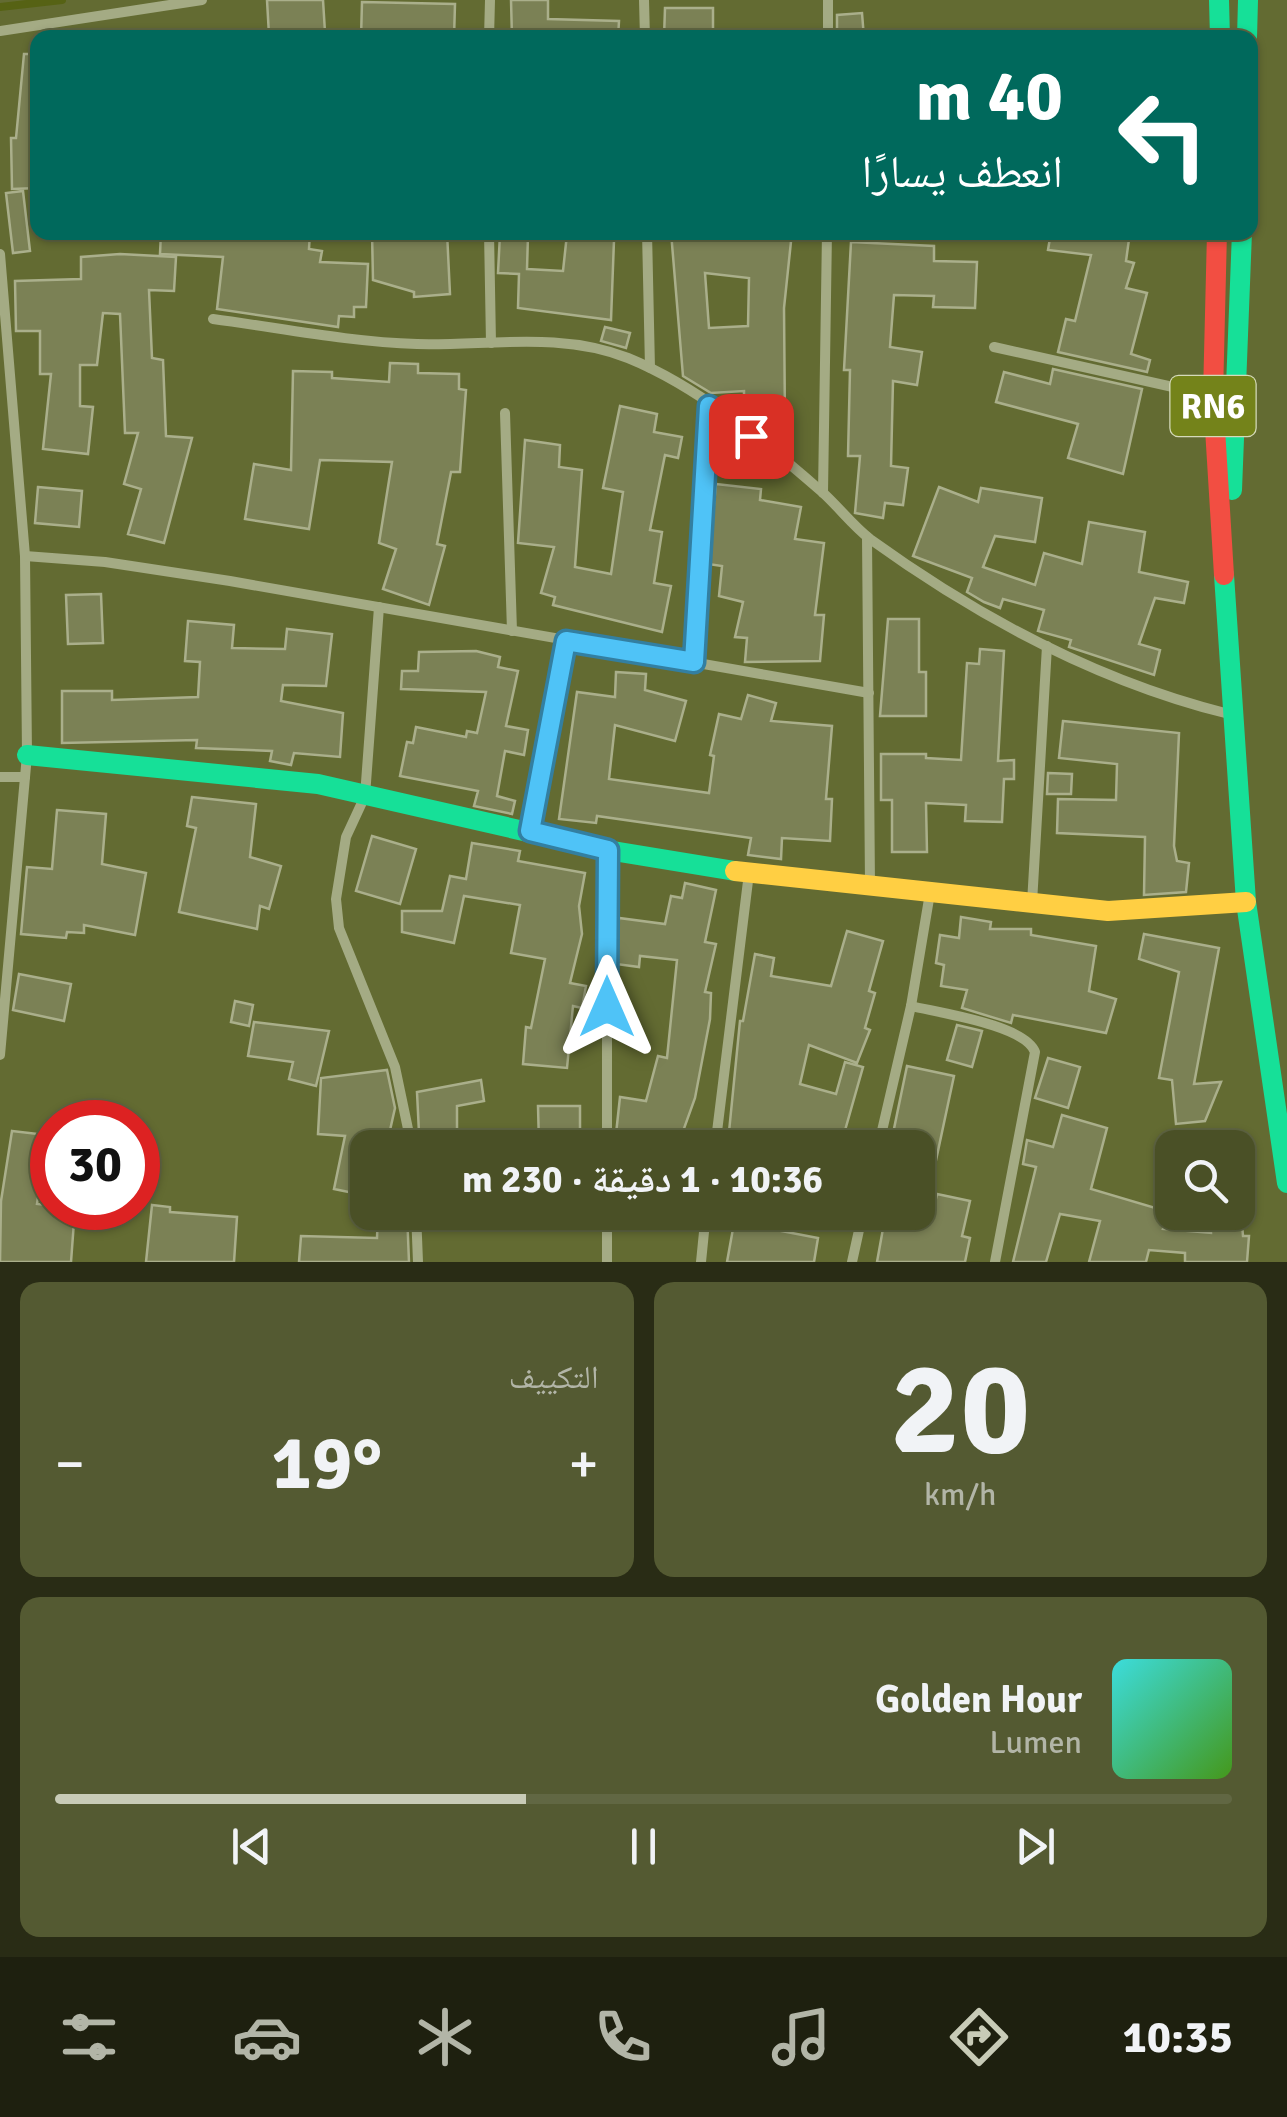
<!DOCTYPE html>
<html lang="ar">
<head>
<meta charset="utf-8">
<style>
  :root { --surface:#4a5026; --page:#545a32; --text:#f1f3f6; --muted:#b2b5a7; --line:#616743; --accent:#c8cbb7 }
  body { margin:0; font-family:Signika,"Noto Naskh Arabic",sans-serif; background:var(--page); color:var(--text); direction:rtl; height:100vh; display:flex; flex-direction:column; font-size:38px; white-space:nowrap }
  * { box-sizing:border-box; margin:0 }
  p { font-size:32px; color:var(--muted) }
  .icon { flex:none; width:55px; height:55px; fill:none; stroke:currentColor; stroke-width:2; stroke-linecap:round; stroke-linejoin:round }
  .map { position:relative; height:1262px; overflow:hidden; direction:ltr }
  .side { display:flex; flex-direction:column; gap:20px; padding:20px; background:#292c15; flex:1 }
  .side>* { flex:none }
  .banner { position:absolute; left:30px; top:30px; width:1228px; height:210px; border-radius:20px; box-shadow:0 2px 8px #0004,0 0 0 2px var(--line); direction:rtl; background:#00695c; color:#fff; overflow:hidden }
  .tools { position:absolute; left:1155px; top:1130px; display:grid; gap:20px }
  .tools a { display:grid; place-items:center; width:100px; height:100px; border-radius:20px; background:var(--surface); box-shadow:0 2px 8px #0004,0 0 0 2px var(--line); font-size:50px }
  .speed { position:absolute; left:30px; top:1100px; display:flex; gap:20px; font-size:50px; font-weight:700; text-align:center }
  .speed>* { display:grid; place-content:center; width:130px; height:130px; border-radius:50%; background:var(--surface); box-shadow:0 2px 8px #0004,0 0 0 2px var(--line); line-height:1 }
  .speed .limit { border:15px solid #d22; background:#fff; color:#111 }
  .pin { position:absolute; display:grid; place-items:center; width:85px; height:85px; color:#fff; margin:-42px; border-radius:20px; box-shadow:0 5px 15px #0006 }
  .me { position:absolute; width:110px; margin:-55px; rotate:0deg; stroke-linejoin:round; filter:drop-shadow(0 0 8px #0008) }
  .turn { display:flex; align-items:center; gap:35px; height:210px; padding:0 30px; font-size:45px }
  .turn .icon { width:130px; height:130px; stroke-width:2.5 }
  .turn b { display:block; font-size:70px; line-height:85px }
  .big { font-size:75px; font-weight:800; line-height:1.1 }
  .side .widget { flex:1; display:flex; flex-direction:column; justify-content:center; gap:15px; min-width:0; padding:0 35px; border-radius:20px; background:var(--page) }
  .side .dial { align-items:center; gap:0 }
  .dial b { font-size:130px; line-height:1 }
  .song { display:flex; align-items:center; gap:30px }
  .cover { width:120px; height:120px; border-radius:15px; background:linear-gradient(135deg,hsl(180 70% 55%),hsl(100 70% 35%)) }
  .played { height:10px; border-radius:5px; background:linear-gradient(90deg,var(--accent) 40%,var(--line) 40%) }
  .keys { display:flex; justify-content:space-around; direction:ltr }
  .heat { display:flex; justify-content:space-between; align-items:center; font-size:55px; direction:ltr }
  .side .tiles { flex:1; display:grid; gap:20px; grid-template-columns:1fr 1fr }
  .widget:last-child { grid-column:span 2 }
  .trip { position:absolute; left:350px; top:1130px; width:585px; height:100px; border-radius:20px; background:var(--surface); box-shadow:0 2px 8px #0004,0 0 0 2px var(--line); font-weight:800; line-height:100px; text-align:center; direction:rtl }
  .dock { display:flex; height:160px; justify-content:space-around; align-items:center; background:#1e200f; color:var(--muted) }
  .dock .icon { width:70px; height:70px }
  .dock .on { color:var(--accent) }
  .dock b { font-size:45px; color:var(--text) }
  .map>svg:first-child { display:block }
</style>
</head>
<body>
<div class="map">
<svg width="1287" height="1262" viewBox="0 0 1287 1262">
  <rect width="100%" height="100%" fill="#636b32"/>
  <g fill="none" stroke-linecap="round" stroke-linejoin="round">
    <path stroke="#566214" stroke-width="8" d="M 0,7 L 62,0"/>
  </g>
  <g fill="#7b8155" stroke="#aaaf8b" stroke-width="2.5" fill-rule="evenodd">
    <path d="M 267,0 L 323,0 L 325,32 L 269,35 Z"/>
    <path d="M 511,0 L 548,0 L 548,19 L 619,21 L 618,38 L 512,38 Z"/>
    <path d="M 362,2 L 455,4 L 454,38 L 361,38 Z"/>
    <path d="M 665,8 L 713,8 L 713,38 L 664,38 Z"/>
    <path d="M 862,13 L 864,38 L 837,38 L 837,15 Z"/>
    <path d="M 24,54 L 38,54 L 38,188 L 12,189 L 11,138 L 16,138 Z"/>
    <path d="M 23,191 L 30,251 L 13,253 L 6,193 Z"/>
    <path d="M 161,232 L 310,232 L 309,249 L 322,251 L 320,262 L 368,264 L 366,307 L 354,307 L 354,317 L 339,316 L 338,327 L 217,309 L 223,257 L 160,254 Z"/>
    <path d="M 372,232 L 447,232 L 450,294 L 414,297 L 414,292 L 373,280 Z"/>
    <path d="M 671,232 L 792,232 L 784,308 L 785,423 L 752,422 L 744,416 L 744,391 L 711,393 L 683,376 ZM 705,273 L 749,278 L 748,326 L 709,328 Z"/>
    <path d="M 1051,232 L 1130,232 L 1126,261 L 1134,263 L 1126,288 L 1147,293 L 1131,354 L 1150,360 L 1147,372 L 1058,352 L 1066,319 L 1075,321 L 1091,255 L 1048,250 Z"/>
    <path d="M 500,234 L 528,235 L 527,269 L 563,271 L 567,234 L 614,240 L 611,320 L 518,308 L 519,274 L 498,273 Z"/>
    <path d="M 851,242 L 934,246 L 934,261 L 977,262 L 975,308 L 933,307 L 934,296 L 894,295 L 890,347 L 922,352 L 917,385 L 893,381 L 891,466 L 908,468 L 903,505 L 885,503 L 883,518 L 855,513 L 860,456 L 848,456 L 850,370 L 844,370 Z"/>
    <path d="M 120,254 L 176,257 L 174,291 L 149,290 L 152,358 L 163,360 L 166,436 L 192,438 L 164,543 L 128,534 L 141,489 L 124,484 L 138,433 L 125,433 L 120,314 L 103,313 L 97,365 L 80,365 L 80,406 L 93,407 L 88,454 L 43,449 L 51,374 L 40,374 L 40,331 L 16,331 L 15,281 L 81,279 L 81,257 Z"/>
    <path d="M 605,327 L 630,333 L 626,348 L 601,341 Z"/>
    <path d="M 390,363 L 418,364 L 418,373 L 459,374 L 459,389 L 466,390 L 460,472 L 451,472 L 437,544 L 445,546 L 429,605 L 383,589 L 396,549 L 379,543 L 392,462 L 320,460 L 309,529 L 245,519 L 254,464 L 291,470 L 293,371 L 332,372 L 332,378 L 389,382 Z"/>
    <path d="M 1053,369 L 1142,389 L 1123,474 L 1068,458 L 1078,424 L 996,402 L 1004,372 L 1050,384 Z"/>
    <path d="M 620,406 L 657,414 L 654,432 L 682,437 L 678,458 L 665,455 L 650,530 L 662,532 L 654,583 L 671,586 L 662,632 L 553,605 L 555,597 L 541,593 L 554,547 L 518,543 L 525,440 L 560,445 L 559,467 L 582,470 L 575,567 L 611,574 L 623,492 L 603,488 Z"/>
    <path d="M 716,484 L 761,489 L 760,500 L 801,507 L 795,539 L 824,543 L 815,615 L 824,615 L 820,661 L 745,662 L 747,638 L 735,637 L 743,602 L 719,596 L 722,566 L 708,564 Z"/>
    <path d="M 38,487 L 82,491 L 79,527 L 35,523 Z"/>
    <path d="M 939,487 L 978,502 L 981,488 L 1042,498 L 1035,542 L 995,536 L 983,567 L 1035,585 L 1044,553 L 1082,564 L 1089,522 L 1145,532 L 1139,572 L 1188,582 L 1184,603 L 1155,598 L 1139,644 L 1160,650 L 1154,675 L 1069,647 L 1071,640 L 1038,631 L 1044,610 L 1003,599 L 1000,608 L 984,602 L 967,592 L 972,578 L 913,556 Z"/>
    <path d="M 101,594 L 103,643 L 68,644 L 66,595 Z"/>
    <path d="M 888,619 L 919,619 L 919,672 L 926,672 L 926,716 L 880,716 Z"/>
    <path d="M 188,621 L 234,625 L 232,648 L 285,649 L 287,629 L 332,634 L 326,686 L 283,685 L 281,701 L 343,713 L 340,757 L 294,753 L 291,765 L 270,761 L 272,751 L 196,748 L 197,740 L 62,743 L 62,691 L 112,691 L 112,700 L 198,697 L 200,662 L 185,661 Z"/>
    <path d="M 980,649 L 1004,651 L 998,761 L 1014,760 L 1014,779 L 1004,779 L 1002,822 L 965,821 L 966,805 L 926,803 L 927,852 L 892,852 L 892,800 L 881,800 L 881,754 L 926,754 L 926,758 L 961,760 L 967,663 L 979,664 Z"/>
    <path d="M 476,651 L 500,657 L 498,667 L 518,671 L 506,726 L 528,730 L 524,755 L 505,751 L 497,796 L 515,801 L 512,814 L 474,806 L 478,791 L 400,776 L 407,742 L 413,743 L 416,727 L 466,737 L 467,731 L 477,733 L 486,692 L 401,689 L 402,671 L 418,671 L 419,652 Z"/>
    <path d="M 616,672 L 646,674 L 645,690 L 686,701 L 675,741 L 615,725 L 609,779 L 709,793 L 714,756 L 710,755 L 719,714 L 741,719 L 748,695 L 776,703 L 771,721 L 832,726 L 826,799 L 832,799 L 830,841 L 782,838 L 781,859 L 748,855 L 751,838 L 597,816 L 596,823 L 559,819 L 577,692 L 615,697 Z"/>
    <path d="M 1063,721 L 1179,733 L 1174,846 L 1177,861 L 1189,863 L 1186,892 L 1144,895 L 1145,837 L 1057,833 L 1058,799 L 1116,800 L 1117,764 L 1059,758 Z"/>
    <path d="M 1048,773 L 1072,774 L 1071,794 L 1047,794 Z"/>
    <path d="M 192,797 L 256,804 L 250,857 L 281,866 L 269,909 L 260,906 L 257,929 L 179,912 L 196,828 L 187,826 Z"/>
    <path d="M 57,810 L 106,814 L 102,864 L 146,873 L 135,935 L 84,925 L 84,933 L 67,932 L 66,938 L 21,934 L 27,867 L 52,869 Z"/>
    <path d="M 372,836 L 416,849 L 400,904 L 356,891 Z"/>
    <path d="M 472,843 L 520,851 L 518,861 L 585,873 L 579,906 L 582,934 L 570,983 L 586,986 L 582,1008 L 573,1006 L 567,1068 L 523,1064 L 526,1027 L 531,1028 L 545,959 L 511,953 L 520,905 L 464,896 L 454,943 L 402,932 L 402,911 L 442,911 L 450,876 L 466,879 Z"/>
    <path d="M 685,883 L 716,890 L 705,942 L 716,944 L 705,992 L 711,993 L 710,1019 L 695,1098 L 677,1148 L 645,1148 L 647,1138 L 616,1134 L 620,1097 L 646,1101 L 658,1056 L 667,1058 L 677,960 L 640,956 L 639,967 L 616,964 L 619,918 L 665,924 L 671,896 L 682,898 Z"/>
    <path d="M 961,917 L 991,922 L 990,929 L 1031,929 L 1031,935 L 1096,946 L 1089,991 L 1116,999 L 1106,1033 L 1013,1015 L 1011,1023 L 962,1008 L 967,990 L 941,986 L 944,965 L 936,963 L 940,935 L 959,938 Z"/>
    <path d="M 847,931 L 883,941 L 869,991 L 875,993 L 865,1028 L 870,1030 L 857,1063 L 809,1045 L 800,1084 L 836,1094 L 845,1062 L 863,1067 L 840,1148 L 797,1148 L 799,1139 L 729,1132 L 740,1021 L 743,1021 L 755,954 L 774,958 L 771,976 L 831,986 Z"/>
    <path d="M 1144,934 L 1219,948 L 1194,1084 L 1221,1082 L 1205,1121 L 1176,1124 L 1172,1080 L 1159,1078 L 1179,972 L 1139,959 Z"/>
    <path d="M 19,974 L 71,984 L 64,1021 L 13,1010 Z"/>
    <path d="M 235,1001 L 253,1005 L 249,1026 L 231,1022 Z"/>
    <path d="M 254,1022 L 329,1031 L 316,1086 L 289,1079 L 293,1062 L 248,1056 Z"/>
    <path d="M 957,1025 L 982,1031 L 972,1067 L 947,1060 Z"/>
    <path d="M 1048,1058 L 1080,1067 L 1068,1108 L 1035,1098 Z"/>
    <path d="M 907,1066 L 954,1076 L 926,1207 L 918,1206 L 918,1148 L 890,1148 Z"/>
    <path d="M 387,1070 L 395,1108 L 386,1148 L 368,1148 L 368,1196 L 334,1189 L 345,1136 L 318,1134 L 321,1078 Z"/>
    <path d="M 481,1080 L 484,1101 L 457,1106 L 457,1133 L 419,1133 L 417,1092 Z"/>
    <path d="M 538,1106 L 580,1106 L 580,1143 L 539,1144 Z"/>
    <path d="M 1062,1115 L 1107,1128 L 1091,1189 L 1169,1212 L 1163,1229 L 1211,1233 L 1210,1212 L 1241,1212 L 1243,1236 L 1249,1236 L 1247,1262 L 1185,1262 L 1185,1253 L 1149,1250 L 1146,1262 L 1089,1262 L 1100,1221 L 1060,1214 L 1046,1262 L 1013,1262 L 1036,1167 L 1023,1164 L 1027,1140 L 1053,1147 Z"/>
    <path d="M 12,1131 L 47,1135 L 37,1204 L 75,1208 L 71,1262 L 0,1262 L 1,1201 Z"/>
    <path d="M 937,1194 L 970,1201 L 962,1236 L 970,1238 L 965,1262 L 877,1262 L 886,1212 L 933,1212 Z"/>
    <path d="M 152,1205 L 170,1207 L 170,1212 L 237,1217 L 234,1262 L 146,1262 Z"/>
    <path d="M 378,1212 L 407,1212 L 409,1262 L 299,1262 L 301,1236 L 377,1238 Z"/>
    <path d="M 736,1212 L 774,1216 L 771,1229 L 818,1238 L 814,1262 L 727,1262 Z"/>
  </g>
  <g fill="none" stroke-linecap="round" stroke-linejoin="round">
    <g stroke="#a4ab84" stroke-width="10">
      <path d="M 644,0 L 645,38"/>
      <path d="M 0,31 L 202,0"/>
      <path d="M 489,38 L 490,0"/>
      <path d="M 828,38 L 828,0"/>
      <path d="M 489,232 L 491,343"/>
      <path d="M 647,232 L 650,368"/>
      <path d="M 0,254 L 25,556 L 27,755 L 0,1055"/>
      <path d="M 213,319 C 281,328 349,342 417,344 C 487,346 560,331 628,358 C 697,386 765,442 821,491 C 838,506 852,525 870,539 C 978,617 1099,682 1229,714"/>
      <path d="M 994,347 L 1213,396"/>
      <path d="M 505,413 L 512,631"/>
      <path d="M 823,493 L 827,232"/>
      <path d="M 867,537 L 870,885"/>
      <path d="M 25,556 L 105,562 L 230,581 L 869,693"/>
      <path d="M 379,607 L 365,796 L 346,837 L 336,899 L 339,928 L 395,1067 L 412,1148"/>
      <path d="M 694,662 L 709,406"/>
      <path d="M 0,777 L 25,777"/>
      <path d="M 531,831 L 566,641"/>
      <path d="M 1032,903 L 1047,646"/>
      <path d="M 911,1006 C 940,1013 1025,1025 1035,1052 L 995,1262"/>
      <path d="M 607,1148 L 607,851"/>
      <path d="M 715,1148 L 749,873"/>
      <path d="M 878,1148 L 911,1006 L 930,893"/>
      <path d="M 416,1212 L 418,1262"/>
      <path d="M 607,1262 L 607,1212"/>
      <path d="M 701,1262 L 706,1212"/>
      <path d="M 852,1262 L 863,1212"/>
    </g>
    <g stroke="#16e098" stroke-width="20">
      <path d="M 1219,0 L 1220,38"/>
      <path d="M 1247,38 L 1248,0"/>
      <path d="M 1232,490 L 1242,232"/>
      <path d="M 1224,575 L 1246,902 L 1287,1183"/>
      <path d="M 27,755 L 318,784 L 607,850 L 735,871"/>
    </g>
    <path stroke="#ffcf43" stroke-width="20" d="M 735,871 L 1108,911 L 1246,902"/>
    <path stroke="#f24e42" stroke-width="20" d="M 1217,232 L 1213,396 L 1224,575"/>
  </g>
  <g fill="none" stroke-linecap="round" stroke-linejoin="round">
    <g stroke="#337fa1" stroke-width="25">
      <path id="route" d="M 607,1007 L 608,850 L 530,831 L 566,641 L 694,662 L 709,406 L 751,436"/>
    </g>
    <use href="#route" stroke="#4fc3f7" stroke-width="18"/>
  </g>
  <g text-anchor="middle" stroke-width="10" stroke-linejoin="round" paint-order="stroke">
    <rect fill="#74831a" stroke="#d5daba" stroke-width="2.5" x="1170.5" y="376" width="85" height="60" rx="8"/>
    <g font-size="35" font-weight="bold" fill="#fff">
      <text x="1213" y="418">RN6</text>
    </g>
  </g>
</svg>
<div class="tools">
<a><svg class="icon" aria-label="search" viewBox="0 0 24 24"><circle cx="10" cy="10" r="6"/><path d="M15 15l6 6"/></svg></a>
</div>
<div class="speed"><div class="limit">30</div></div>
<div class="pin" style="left:751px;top:436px;background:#d93025"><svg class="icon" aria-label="arrive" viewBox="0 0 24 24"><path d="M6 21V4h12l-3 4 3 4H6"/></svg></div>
<svg class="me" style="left:607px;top:1007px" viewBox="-20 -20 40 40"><path d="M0-17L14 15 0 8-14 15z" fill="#4fc3f7" stroke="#fff" stroke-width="4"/></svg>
<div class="trip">10:36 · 1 دقيقة · 230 m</div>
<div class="banner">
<div class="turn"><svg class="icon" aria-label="left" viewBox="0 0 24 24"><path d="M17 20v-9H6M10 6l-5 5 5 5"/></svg><div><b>40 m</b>انعطف يسارًا</div></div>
</div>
</div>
<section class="side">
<div class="tiles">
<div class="widget dial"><b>20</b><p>km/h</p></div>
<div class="widget"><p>التكييف</p>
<div class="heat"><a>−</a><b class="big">19°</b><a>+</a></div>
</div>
<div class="widget">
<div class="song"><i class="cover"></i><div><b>Golden Hour</b><p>Lumen</p></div></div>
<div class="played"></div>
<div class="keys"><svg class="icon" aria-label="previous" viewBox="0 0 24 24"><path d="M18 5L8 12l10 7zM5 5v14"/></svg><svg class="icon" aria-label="pause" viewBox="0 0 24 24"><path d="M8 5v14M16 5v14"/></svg><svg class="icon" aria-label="next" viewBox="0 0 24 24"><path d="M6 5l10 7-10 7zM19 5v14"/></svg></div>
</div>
</div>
</section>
<nav class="dock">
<b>10:35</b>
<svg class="icon on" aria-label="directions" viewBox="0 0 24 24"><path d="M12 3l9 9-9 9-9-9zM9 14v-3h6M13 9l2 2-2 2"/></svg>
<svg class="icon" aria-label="music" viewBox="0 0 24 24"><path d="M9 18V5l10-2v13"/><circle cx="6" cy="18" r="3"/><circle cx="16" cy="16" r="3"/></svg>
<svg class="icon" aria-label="phone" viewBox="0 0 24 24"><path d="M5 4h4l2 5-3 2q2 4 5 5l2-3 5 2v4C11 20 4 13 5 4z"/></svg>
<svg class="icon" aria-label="climate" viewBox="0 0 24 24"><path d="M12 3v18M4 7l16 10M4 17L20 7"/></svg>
<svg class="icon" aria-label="car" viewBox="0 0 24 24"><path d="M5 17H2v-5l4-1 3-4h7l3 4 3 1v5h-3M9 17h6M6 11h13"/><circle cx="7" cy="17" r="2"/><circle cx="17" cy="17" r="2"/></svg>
<svg class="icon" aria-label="filters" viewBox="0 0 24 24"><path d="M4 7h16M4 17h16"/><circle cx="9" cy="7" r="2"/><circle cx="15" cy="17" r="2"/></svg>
</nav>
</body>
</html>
